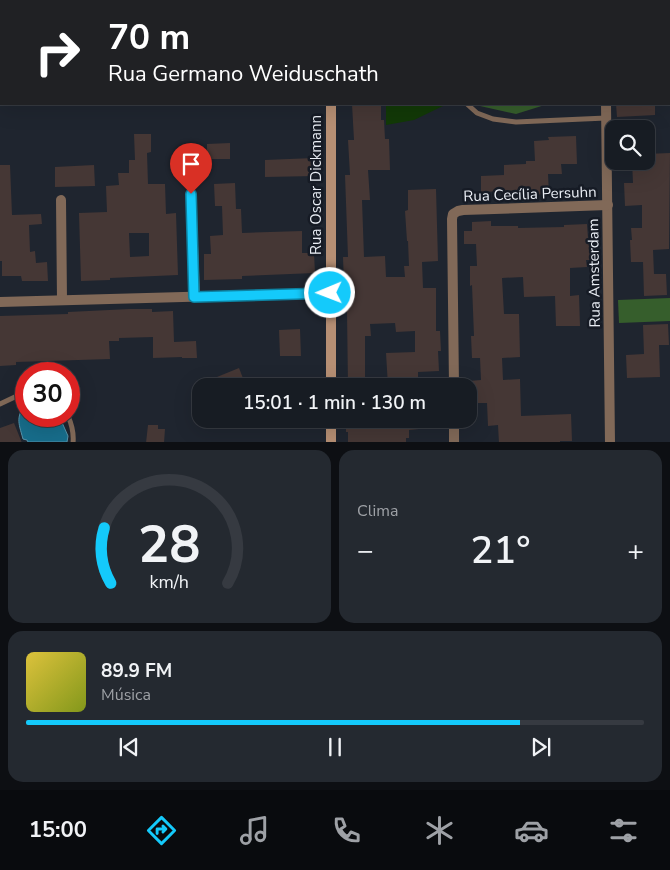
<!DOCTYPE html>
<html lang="pt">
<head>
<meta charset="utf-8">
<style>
  :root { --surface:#171c23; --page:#242930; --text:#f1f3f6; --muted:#9ea1a6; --line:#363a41; --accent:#14cafb }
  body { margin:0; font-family:"Nunito Sans",sans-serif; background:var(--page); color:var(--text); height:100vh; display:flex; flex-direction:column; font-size:19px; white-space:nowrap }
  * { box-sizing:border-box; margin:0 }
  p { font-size:16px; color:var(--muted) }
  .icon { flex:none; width:28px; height:28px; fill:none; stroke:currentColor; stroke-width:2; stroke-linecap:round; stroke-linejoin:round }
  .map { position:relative; height:442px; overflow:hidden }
  .sheet { display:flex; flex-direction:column; gap:8px; padding:8px; background:#0d0f13; flex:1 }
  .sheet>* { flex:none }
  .top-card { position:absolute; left:0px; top:0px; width:670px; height:105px; box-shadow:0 5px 20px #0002,0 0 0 1px var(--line); background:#202124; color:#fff; overflow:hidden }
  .buttons { position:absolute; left:605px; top:120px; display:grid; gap:10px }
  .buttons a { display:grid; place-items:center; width:50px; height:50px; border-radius:10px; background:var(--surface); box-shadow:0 5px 20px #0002,0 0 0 1px var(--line); font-size:25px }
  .speed { position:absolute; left:15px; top:362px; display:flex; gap:10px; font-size:25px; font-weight:700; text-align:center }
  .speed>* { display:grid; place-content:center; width:65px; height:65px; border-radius:50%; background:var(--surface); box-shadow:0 5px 20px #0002,0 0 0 1px var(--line); line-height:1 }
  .speed .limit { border:8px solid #d22; background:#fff; color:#111 }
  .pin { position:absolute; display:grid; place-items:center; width:42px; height:42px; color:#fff; margin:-51px -21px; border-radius:50% 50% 50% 0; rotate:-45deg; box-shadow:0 0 5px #0007 }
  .pin .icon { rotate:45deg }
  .me { position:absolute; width:55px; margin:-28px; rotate:269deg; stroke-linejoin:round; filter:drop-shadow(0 0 4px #0008) }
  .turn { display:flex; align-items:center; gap:18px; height:105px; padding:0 25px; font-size:22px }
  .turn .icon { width:65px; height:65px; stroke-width:2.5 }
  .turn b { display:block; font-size:35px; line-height:42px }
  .big { font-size:38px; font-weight:600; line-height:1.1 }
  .sheet .widget { flex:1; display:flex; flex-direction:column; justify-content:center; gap:8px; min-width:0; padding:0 18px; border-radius:15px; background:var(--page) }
  .sheet .dial { align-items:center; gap:0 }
  .dial svg { height:130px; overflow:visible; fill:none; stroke:var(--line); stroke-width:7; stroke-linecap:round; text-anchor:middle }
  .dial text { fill:var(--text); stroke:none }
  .song { display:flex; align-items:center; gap:15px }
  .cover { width:60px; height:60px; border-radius:8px; background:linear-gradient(135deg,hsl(50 70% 55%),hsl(70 70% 35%)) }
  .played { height:5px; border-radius:2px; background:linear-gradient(90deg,var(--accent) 80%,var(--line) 80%) }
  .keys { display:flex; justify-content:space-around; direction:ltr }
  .heat { display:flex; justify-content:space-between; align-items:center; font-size:28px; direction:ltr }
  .sheet .tiles { flex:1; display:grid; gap:8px; grid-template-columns:1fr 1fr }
  .widget:last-child { grid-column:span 2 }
  .trip { position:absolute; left:192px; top:378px; width:285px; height:50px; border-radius:15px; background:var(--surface); box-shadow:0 5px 20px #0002,0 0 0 1px var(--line); font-weight:600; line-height:50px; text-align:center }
  .menu { display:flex; height:80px; justify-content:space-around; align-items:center; background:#090b0e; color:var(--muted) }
  .menu .icon { width:35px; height:35px }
  .menu .current { color:var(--accent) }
  .menu b { font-size:22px; color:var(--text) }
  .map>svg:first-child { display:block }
</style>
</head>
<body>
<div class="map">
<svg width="670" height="443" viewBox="0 0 670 443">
  <rect width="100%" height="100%" fill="#1f252f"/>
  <path fill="#123907" d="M 386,104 L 447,104 L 414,120 L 386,125 Z"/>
  <g fill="#365e2c">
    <path d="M 478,104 L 548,104 L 516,114 L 480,106 Z"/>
    <path d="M 670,298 L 670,321 L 619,323 L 618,300 Z"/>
  </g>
  <path fill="#176d8b" stroke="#5693aa" d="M 26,402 L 26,416 L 58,416 L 60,418 L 68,436 L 67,442 L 28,442 L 27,440 L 23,439 C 18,421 16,418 26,402 Z"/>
  <g fill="#453735" fill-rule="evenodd">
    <path d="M 352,104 L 381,104 L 381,120 L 384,120 L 385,139 L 389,139 L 390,170 L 368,170 L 370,200 L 362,200 L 364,257 L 385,256 L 386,277 L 405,277 L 404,266 L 409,266 L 408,241 L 407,241 L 405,211 L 408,210 L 408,190 L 436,189 L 438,261 L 422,262 L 423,288 L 436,288 L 436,331 L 440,331 L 441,351 L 438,351 L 439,371 L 418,372 L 418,386 L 388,386 L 386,353 L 415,352 L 415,331 L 396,332 L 395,323 L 370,324 L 371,336 L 365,336 L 365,386 L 348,386 L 347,312 L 345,312 L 343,257 L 348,257 L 345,175 L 350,175 L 348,140 L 354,140 Z"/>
    <path d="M 616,104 L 655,104 L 655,115 L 617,117 Z"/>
    <path d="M 134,134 L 151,134 L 151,152 L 147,153 L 148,184 L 165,184 L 166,214 L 176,213 L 178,275 L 110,278 L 110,280 L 81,281 L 79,213 L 107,212 L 106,186 L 119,185 L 118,173 L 129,173 L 129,160 L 135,160 ZM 129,233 L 149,233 L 149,256 L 130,257 Z"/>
    <path d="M 576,136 L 577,164 L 561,164 L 562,174 L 548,174 L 549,194 L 527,195 L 527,190 L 481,192 L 481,176 L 504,175 L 504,165 L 526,164 L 526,161 L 535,161 L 534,141 L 549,140 L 548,137 Z"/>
    <path d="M 230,143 L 230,159 L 207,159 L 207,144 Z"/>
    <path d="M 670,153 L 669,249 L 653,250 L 654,274 L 666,274 L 667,295 L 644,296 L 643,262 L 631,262 L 630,240 L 632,240 L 631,228 L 642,228 L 642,205 L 625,206 L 624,183 L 633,183 L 632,161 L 646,161 L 646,154 Z"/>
    <path d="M 314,158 L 315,176 L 265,177 L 265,160 Z"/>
    <path d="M 0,165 L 10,165 L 12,215 L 41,214 L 42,224 L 29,225 L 30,252 L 35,251 L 36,263 L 47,262 L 48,281 L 22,281 L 21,276 L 2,276 L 2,261 L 0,261 Z"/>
    <path d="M 94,165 L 95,186 L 55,187 L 55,167 Z"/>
    <path d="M 235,183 L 236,209 L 241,209 L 242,233 L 302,231 L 302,253 L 314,253 L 315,273 L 242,276 L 242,279 L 204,280 L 204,254 L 211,254 L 210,236 L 223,235 L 222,206 L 215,206 L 214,184 Z"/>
    <path d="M 491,221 L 491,226 L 518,226 L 518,228 L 564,227 L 564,225 L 587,224 L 588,238 L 596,238 L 597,260 L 586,260 L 587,267 L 570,268 L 570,296 L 579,295 L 580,326 L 556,326 L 555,296 L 524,297 L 523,277 L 502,278 L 504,314 L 519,314 L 520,357 L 502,358 L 503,380 L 520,379 L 521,416 L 571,414 L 572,441 L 560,441 L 560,443 L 499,443 L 498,425 L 488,426 L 487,403 L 470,403 L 469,381 L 481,380 L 480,358 L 472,358 L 471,336 L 474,336 L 472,285 L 470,286 L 470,266 L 477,266 L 476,244 L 464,244 L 464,231 L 472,231 L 472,222 Z"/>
    <path d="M 130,309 L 152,309 L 152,312 L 173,311 L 174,342 L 196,341 L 197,358 L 182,358 L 182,357 L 153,358 L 153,337 L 119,338 L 119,341 L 109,341 L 110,359 L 16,362 L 16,365 L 0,366 L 0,316 L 68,314 L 68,312 Z"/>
    <path d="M 668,324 L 669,345 L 659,345 L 660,377 L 627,378 L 626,355 L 644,354 L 643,325 Z"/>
    <path d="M 300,329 L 301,356 L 280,356 L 279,330 Z"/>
    <path d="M 239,368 L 246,386 L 195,386 Z"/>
    <path d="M 348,419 L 418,419 L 419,429 L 409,430 L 409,438 L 406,438 L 406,443 L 348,443 L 348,432 L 346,432 L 346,421 L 348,421 Z"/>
    <path d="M 14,423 L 22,443 L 0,443 L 0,428 Z"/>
    <path d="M 148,425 L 158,425 L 158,429 L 165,429 L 164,443 L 146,443 Z"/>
  </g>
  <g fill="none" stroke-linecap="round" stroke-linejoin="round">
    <g stroke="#816958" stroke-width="5">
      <path d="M 467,104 L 477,113 L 493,119 L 516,122 L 606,118"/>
      <path d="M 0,404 L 19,395 L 26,395"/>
      <path d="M 68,416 C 72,425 74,433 73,443"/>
    </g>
    <g stroke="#816958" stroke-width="10">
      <path d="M 607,1 L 607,0"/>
      <path d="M 606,104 L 610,443"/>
      <path d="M 191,194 L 195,297"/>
      <path d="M 61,200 L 62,300"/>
      <path d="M 0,302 L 330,293"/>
      <path d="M 454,386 L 452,219 L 453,214 L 458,211 L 463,210 L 608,205"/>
      <path d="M 454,419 L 454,443"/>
    </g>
    <g stroke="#b68f74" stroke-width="10">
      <path d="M 331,0 L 331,1"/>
      <path d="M 669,0 L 670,3"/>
      <path d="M 331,386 L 331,104"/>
      <path d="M 331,419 L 331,443"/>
    </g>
  </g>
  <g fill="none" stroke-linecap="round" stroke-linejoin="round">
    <g stroke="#0d83a3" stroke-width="12">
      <path id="route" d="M 191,194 L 194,297 L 330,293"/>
    </g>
    <use href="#route" stroke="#14cafb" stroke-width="9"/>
  </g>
  <g text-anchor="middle" stroke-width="5" stroke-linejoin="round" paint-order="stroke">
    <g font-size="15" fill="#e9edf4" stroke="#161b25">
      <text transform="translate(316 185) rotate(-90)" y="5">Rua Oscar Dickmann</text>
      <text transform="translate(530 194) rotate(-2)" y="5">Rua Cecília Persuhn</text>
      <text transform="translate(594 273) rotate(-91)" y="5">Rua Amsterdam</text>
    </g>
  </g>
</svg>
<div class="buttons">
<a><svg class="icon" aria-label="search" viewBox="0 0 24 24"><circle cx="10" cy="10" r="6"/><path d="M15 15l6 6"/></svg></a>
</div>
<div class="speed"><div class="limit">30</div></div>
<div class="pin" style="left:191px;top:194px;background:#d93025"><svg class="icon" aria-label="arrive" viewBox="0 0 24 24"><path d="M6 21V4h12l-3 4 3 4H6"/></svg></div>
<svg class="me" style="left:330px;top:293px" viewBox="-20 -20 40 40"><circle r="17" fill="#14cafb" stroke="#fff" stroke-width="3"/><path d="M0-11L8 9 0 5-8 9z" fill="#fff"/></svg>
<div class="trip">15:01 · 1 min · 130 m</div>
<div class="top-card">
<div class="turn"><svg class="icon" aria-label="right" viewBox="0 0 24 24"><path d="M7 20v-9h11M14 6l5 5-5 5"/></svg><div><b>70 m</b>Rua Germano Weiduschath</div></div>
</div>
</div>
<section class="sheet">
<div class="tiles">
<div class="widget dial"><svg viewBox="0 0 100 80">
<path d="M14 69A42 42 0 1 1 86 69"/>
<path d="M14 69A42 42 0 0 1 10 35" stroke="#14cafb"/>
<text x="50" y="56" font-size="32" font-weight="700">28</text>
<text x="50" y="72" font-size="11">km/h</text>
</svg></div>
<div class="widget"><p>Clima</p>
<div class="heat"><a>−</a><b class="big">21°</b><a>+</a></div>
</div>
<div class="widget">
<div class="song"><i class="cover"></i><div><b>89.9 FM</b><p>Música</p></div></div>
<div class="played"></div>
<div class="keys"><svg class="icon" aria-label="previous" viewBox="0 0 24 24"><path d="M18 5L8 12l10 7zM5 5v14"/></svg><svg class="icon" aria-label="pause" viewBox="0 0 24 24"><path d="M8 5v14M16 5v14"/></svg><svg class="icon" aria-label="next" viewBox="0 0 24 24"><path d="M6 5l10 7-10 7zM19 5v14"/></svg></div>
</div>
</div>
</section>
<nav class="menu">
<b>15:00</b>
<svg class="icon current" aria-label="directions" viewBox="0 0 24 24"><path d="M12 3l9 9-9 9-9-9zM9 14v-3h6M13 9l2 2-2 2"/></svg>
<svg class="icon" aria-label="music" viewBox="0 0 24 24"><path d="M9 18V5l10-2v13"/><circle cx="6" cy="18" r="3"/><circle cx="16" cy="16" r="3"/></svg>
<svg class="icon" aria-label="phone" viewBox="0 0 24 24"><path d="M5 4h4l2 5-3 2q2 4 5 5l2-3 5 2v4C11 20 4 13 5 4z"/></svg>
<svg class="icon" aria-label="climate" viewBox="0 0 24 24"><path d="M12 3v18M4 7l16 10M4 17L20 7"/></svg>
<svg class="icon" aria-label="car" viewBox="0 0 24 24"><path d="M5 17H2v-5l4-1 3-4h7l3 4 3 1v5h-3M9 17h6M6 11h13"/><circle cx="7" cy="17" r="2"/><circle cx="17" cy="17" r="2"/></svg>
<svg class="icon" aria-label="filters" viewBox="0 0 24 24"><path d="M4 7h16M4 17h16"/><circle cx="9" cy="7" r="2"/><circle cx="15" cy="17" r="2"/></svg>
</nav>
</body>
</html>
